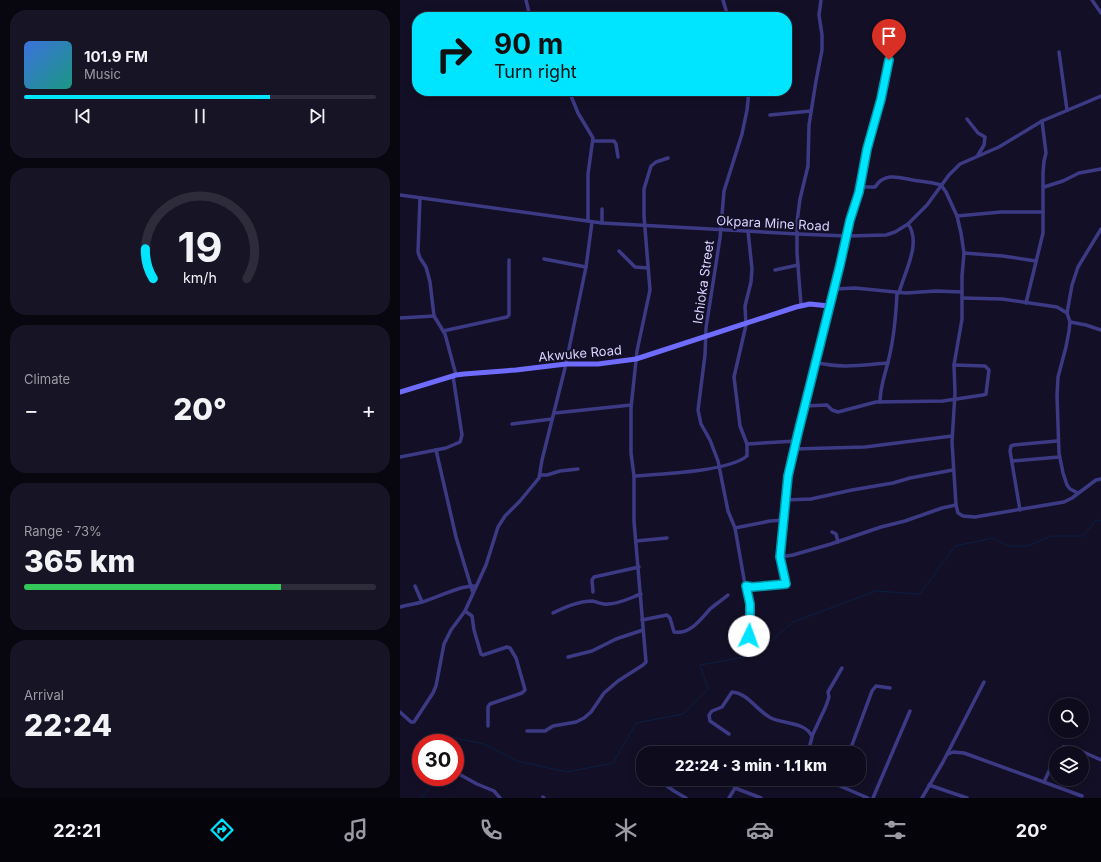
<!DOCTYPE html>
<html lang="en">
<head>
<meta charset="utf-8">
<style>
  :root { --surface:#0e0b1c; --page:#171425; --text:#f1f3f6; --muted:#9b9ba3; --line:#2e2b3b; --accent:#00e5ff }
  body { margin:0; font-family:Inter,sans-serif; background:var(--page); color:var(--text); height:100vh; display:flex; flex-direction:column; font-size:15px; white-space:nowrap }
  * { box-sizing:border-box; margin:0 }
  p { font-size:13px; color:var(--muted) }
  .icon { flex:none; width:22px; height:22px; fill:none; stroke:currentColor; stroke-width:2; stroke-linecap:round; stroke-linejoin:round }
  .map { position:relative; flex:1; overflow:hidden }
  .drawer { display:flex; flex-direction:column; gap:10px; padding:10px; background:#08060f; width:400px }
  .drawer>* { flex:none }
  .guide { position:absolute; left:12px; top:12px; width:380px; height:84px; border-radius:16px; box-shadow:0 2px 10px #0003,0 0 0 1px var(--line); background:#00e5ff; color:#111; overflow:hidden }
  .buttons { position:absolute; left:649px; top:698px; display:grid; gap:8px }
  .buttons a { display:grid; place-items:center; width:40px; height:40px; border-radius:50%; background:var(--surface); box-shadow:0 2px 10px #0003,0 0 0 1px var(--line); font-size:20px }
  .speed { position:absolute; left:12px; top:734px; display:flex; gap:8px; font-size:20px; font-weight:700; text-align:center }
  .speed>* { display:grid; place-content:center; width:52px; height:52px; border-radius:50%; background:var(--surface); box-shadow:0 2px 10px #0003,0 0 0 1px var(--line); line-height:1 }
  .speed .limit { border:6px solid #d22; background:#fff; color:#111 }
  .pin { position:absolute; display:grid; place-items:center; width:34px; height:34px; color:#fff; margin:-41px -17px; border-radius:50% 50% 50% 0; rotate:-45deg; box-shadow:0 0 4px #0007 }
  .pin .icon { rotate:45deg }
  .me { position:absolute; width:44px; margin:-22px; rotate:3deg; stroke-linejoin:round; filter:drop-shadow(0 0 3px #0008) }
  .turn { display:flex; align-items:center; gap:14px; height:84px; padding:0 16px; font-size:18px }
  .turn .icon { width:52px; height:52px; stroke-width:2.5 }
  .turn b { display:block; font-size:28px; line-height:34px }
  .big { font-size:30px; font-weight:800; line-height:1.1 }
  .drawer .tile { flex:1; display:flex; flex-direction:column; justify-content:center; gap:6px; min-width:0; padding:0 14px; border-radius:16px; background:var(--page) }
  .drawer .dial { align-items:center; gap:0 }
  .dial svg { height:104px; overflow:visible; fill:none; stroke:var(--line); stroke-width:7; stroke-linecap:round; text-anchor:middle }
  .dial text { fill:var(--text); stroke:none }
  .song { display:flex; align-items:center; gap:12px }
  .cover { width:48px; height:48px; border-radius:6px; background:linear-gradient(135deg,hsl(220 70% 55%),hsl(170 70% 35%)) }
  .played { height:4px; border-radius:2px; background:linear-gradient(90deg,var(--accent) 70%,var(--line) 70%) }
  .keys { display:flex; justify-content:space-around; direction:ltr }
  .heat { display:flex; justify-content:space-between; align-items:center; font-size:22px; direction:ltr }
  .charge { height:6px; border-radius:3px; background:linear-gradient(90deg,#34c759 73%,var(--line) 0) }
  .trip { position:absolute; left:236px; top:746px; width:230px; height:40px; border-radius:16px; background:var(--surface); box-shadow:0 2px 10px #0003,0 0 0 1px var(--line); font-weight:800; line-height:40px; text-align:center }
  .tabs { display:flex; height:64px; justify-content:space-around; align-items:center; background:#06040b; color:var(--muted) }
  .tabs .icon { width:28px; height:28px }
  .tabs .current { color:var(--accent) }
  .tabs b { font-size:18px; color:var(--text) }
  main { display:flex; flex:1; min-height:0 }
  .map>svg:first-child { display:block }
</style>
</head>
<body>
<main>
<section class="drawer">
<div class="tile">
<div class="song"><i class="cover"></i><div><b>101.9 FM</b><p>Music</p></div></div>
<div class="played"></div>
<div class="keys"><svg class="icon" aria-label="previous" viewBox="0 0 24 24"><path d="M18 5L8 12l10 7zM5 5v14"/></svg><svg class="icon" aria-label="pause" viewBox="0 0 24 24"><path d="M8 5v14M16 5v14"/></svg><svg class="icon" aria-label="next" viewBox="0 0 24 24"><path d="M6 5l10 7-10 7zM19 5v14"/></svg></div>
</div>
<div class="tile dial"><svg viewBox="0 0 100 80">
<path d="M14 69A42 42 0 1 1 86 69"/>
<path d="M14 69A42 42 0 0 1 8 46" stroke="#00e5ff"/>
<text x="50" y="56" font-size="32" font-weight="700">19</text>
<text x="50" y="72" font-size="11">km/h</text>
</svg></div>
<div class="tile"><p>Climate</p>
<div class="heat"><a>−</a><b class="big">20°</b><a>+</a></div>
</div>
<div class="tile"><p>Range · 73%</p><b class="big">365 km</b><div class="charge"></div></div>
<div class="tile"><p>Arrival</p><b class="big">22:24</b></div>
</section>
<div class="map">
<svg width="701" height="798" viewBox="0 0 701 798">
  <rect width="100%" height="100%" fill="#130f26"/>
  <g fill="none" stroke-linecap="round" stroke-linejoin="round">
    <g stroke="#0a1f44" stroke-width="1">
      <path d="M 28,743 L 29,739 L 55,738 L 84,744 L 117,761 L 167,772 L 213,763 L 236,723 L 283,714 L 308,689 L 300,665 L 356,655 L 393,622 L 476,591 L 520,594 L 555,546 L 593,538 L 608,546 L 628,546 L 651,536 L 683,536 L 695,521 L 701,520"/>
      <path d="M 22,798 L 27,792 L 34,777"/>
    </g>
    <g stroke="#3d3a85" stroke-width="3.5">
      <path d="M 126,0 L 130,17"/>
      <path d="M 323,0 L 328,17"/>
      <path d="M 692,0 L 701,13"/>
      <path d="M 659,52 L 667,110"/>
      <path d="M 169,91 L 178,113 L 193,138 L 188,174 L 188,221"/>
      <path d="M 349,91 L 347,110 L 342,134 L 324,191 L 320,238 L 306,328 L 305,355 L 298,410 L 301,424 L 310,440 L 318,461 L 328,511 L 335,528 L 344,579 L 345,584 L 348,587 L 386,584 L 380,557 L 388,476 L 398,433 L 441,265 L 451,215 L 459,192 L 469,142 L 481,99 L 491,51"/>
      <path d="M 370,115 L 411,111"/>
      <path d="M 567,119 L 578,133 L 585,137 L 584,145 L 578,155"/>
      <path d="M 193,141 L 214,141 L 216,144 L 218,157"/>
      <path d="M 459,187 L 475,187 C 486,170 502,179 519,181 C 528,182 532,182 541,185 L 546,192 L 557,216 L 561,233 L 564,253 L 562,276 L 562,319 L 554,365 L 555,393 L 552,442 L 556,505 L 558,513 L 563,516 L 575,517 L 664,502 L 672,498 L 696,480 L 701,479"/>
      <path d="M 644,187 L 663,181 L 679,173 L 701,169"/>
      <path d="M 0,195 L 202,223 L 398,234 L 447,236 L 486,235 L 495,232 L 508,224 L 527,205 L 549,175 L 560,164 L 599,147 L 642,121 L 701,96"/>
      <path d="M 20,198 L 18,252 L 20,258 L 26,267 L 30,282 L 34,316 L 45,334 L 56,375"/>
      <path d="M 557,216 L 601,212 L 643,212"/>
      <path d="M 202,223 L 202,209"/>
      <path d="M 219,251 L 235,267 L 248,268"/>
      <path d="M 564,253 L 603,256 L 636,261"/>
      <path d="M 144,259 L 186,267"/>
      <path d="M 375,270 L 398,265"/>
      <path d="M 434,289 L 455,288 L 506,293 L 536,291 L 562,292"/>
      <path d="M 499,293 C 504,273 522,243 508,224"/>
      <path d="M 562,298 L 602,299 L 657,307 L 667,313 L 670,322 L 669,331 L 666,347 L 658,377 L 657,396 L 659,453 L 663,473 L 667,485 L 670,489 L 678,493"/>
      <path d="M 626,303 L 643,233 L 643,173 L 644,161 L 646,153 L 642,121"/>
      <path d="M 401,305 L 397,253 L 397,222 L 400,199 L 408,166 L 409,125 L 416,81 L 422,50 L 422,35 L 419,15 L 421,0"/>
      <path d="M 667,313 L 672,285 L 678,267 L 701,229"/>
      <path d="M 0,318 L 34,316"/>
      <path d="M 670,322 L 686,325 L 701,330"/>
      <path d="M 43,331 L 107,317 L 109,315 L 109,260"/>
      <path d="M 415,362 C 442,369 461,365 488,363"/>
      <path d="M 480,402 C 480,387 485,375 488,362 C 494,339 496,316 497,293"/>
      <path d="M 405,406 L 427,405 L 432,410 L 438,412 L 476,402 L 543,401 L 583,395 L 586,394 L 589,370 L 585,366 L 554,365"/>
      <path d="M 155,413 L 231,405"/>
      <path d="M 112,424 L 152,419"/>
      <path d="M 347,444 L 396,441"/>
      <path d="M 394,449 L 465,447 L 552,436"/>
      <path d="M 36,450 L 56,537 L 73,593"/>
      <path d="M 0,457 L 46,448 L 60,442 L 62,435 L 53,376"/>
      <path d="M 612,461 L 659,457"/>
      <path d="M 140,475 L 147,475 L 160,471 L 178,469"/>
      <path d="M 234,476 C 260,474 327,472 347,456 L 347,444 L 340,426 L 334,377 L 346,325 L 345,306 L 351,282 L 352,269 L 348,231"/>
      <path d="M 386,500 L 411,499 L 452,490 L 493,483 L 510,478 L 553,470"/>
      <path d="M 620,510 L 610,451 L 611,446 L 614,445 L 657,441"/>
      <path d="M 335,528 L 370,521 L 384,520"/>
      <path d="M 432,532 L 436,534 L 438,542"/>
      <path d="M 236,541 L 267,538"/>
      <path d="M 380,557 L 393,555 L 431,544 L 481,527 L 505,521 L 542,508 L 556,505"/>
      <path d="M 15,586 L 22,602"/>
      <path d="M 347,586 L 350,604 L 350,628 L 348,644"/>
      <path d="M 193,592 L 192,580 L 194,577 L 239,567"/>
      <path d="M 0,607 C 7,605 15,604 22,602 C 37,598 60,585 76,586"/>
      <path d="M 65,611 L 72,616 L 74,630 L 81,654 L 83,655 L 107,647 L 110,648 L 116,658 L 124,686 L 125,690 L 122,693 L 90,704 L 88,707 L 88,726"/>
      <path d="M 153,613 C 165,607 179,601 192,601 C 198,602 202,605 208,604 C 219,604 230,598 241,594"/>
      <path d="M 242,620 L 267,615 L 270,618 L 274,632 C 290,635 301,619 310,609 C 316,604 322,600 328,595"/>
      <path d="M 168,657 L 192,651 L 216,639 L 243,630"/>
      <path d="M 0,712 L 11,722 L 14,722 L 33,693 L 36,686 L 44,644 L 51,630 L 65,611 L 86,565 L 98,527 L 105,516 L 120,501 L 139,478 L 142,460 L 165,368 L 186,267 L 192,222"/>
      <path d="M 127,731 L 145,731 L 153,726 L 176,722 L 184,718 L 191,712 L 204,693 L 218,681 L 243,665 L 246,662 L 234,521 L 234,476 L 231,453 L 231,408 L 237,351 L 250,290 L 244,216 L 244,189 L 251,166 L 256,162 L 268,158"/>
      <path d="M 329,734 L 310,721 L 309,715 L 312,711 L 322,707 L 332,692 C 348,693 357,711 371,718 C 383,724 407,722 412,737 L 408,753"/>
      <path d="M 412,736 L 426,706 L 429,697 L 428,692 L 442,668"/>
      <path d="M 350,748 L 351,753"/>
      <path d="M 449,753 L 472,691 L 476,686 L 490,688"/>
      <path d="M 658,753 L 663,747 C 676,747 689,755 701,760"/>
      <path d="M 548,754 L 553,752 L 564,753 L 682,796"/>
      <path d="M 238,765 L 243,769"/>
      <path d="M 57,773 L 77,784 L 94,791 L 100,798"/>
      <path d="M 257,779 L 274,791 L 286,798"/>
      <path d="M 424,779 L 468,798"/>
      <path d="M 644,782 L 656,756"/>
      <path d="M 529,785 L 567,798"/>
      <path d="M 335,788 L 336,779"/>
      <path d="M 143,797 L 144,798"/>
      <path d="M 329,798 L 335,788 L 361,798"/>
      <path d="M 473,798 L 510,711"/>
      <path d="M 522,798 L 543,762 L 584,682"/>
    </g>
    <path stroke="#6f6bff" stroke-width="5" d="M 0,392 L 56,375 L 64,374 L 116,370 L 166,364 L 198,364 L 236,359 L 396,307 L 410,304 L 429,306"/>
  </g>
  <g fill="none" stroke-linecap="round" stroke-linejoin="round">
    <g stroke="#0095a6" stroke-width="10">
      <path id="route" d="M 349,636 L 350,628 L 350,604 L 346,586 L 352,587 L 386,584 L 380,557 L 388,476 L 398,433 L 440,265 L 450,220 L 459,192 L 467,149 L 481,99 L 489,60"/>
    </g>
    <use href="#route" stroke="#00e5ff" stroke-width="7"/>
  </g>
  <g text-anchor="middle" stroke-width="4" stroke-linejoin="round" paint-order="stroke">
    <g font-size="13" fill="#d9d4ff" stroke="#130f26">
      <text transform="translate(373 223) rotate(3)" y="5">Okpara Mine Road</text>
      <text transform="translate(303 282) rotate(-82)" y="5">Ichioka Street</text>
      <text transform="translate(180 353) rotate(-5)" y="5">Akwuke Road</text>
    </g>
  </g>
</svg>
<div class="buttons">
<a><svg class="icon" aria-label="search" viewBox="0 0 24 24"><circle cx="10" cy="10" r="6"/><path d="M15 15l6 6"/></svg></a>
<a><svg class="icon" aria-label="layers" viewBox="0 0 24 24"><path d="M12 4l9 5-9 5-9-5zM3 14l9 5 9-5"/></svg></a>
</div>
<div class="speed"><div class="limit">30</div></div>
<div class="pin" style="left:489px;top:60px;background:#d93025"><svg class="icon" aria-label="arrive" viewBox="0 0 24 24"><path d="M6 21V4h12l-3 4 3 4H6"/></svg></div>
<svg class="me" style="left:349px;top:636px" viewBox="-20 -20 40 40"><circle r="19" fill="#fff"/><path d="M0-13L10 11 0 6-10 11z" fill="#00e5ff"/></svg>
<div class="trip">22:24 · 3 min · 1.1 km</div>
<div class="guide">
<div class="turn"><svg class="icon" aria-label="right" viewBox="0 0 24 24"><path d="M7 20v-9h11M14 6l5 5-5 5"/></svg><div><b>90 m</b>Turn right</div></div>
</div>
</div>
</main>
<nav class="tabs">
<b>22:21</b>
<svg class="icon current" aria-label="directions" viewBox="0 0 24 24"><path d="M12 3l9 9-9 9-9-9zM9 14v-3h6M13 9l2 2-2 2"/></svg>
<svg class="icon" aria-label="music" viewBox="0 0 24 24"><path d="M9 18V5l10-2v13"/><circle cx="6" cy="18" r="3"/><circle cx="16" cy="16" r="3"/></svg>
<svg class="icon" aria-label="phone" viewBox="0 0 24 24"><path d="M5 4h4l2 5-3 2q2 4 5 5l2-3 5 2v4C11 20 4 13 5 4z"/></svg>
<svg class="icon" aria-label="climate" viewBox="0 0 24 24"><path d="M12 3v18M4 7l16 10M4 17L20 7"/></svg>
<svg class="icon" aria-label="car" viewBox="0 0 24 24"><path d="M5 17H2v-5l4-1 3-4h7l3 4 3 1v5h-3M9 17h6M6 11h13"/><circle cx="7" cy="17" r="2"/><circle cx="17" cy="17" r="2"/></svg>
<svg class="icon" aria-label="filters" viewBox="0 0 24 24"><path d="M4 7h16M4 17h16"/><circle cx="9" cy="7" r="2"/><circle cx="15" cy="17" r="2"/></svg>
<b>20°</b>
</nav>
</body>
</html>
